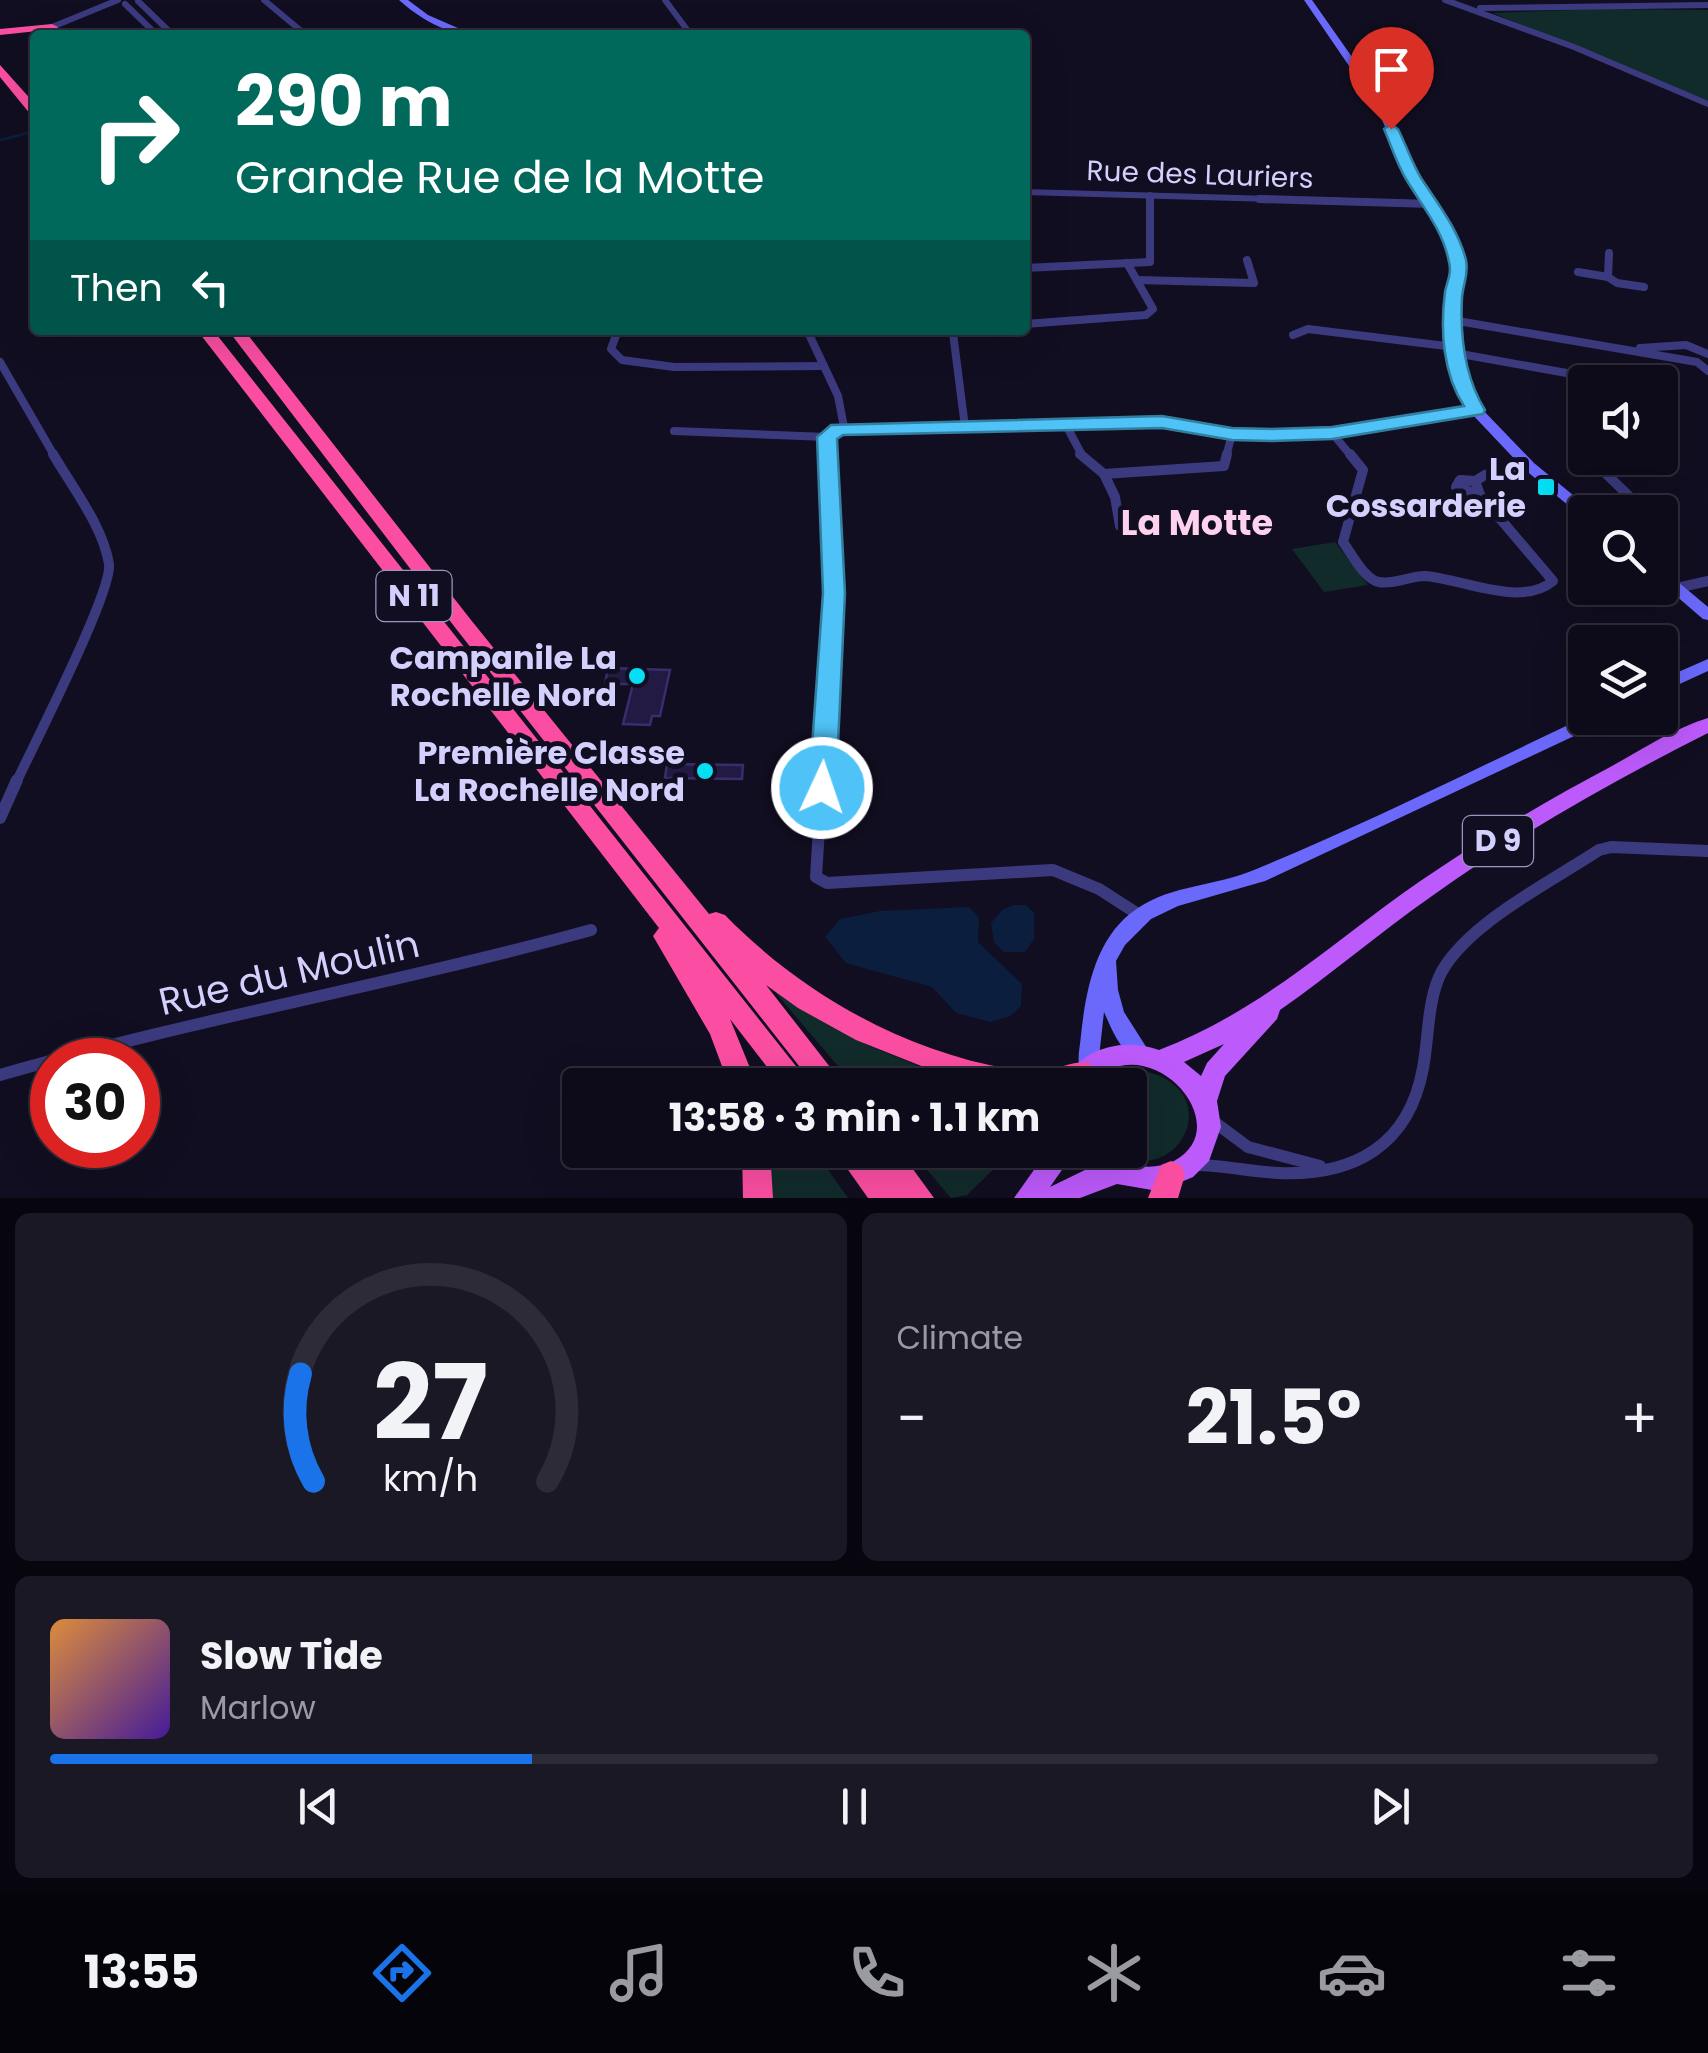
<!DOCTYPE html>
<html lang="en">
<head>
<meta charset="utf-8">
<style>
  :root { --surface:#0d0a19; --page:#1b1826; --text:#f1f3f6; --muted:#9a9aa2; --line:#2d2b38; --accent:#1a73e8 }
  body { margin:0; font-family:Poppins,sans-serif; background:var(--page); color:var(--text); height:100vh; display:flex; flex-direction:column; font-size:38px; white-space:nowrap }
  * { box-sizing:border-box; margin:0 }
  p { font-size:32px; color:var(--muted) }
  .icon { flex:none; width:55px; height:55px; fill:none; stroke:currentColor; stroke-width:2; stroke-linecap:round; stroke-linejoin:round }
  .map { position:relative; height:1198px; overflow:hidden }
  .panel { display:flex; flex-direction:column; gap:15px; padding:15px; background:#07060e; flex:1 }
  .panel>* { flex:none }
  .hud { position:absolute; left:30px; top:30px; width:1000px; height:305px; border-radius:10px; box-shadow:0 10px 40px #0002,0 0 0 2px var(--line); background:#00695c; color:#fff; overflow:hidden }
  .tools { position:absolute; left:1568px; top:365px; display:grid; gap:20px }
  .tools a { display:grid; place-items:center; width:110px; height:110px; border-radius:10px; background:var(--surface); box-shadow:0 10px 40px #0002,0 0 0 2px var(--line); font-size:50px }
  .speed { position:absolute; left:30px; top:1038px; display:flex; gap:20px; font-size:50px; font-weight:700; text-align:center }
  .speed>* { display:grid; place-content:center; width:130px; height:130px; border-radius:50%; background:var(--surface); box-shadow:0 10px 40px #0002,0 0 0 2px var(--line); line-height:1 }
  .speed .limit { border:15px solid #d22; background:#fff; color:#111 }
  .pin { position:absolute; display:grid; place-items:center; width:85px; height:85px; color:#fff; margin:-102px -42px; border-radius:50% 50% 50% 0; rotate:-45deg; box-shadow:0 0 10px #0007 }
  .pin .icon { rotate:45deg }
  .me { position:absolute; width:110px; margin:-55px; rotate:3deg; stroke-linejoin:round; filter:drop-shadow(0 0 8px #0008) }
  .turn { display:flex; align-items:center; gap:35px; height:210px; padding:0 40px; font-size:45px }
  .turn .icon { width:130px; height:130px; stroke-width:2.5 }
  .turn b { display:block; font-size:70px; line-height:85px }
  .then { display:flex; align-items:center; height:95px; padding:0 40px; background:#0003; gap:20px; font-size:38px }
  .big { font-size:75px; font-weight:700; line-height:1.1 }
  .panel .tile { flex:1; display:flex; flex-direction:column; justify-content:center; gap:15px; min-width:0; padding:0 35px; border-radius:15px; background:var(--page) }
  .panel .dial { align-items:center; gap:0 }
  .dial svg { height:260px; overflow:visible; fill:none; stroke:var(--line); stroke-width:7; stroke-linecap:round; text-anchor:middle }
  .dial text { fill:var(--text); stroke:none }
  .song { display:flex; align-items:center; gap:30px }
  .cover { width:120px; height:120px; border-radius:15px; background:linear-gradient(135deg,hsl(30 70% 55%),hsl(260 70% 35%)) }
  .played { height:10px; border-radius:5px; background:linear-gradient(90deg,var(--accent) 30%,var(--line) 30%) }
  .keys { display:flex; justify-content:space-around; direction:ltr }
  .heat { display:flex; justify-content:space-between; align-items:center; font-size:55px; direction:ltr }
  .panel .tiles { flex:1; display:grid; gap:15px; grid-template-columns:1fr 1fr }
  .tile:last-child { grid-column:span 2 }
  .trip { position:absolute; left:562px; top:1068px; width:585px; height:100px; border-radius:10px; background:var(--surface); box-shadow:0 10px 40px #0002,0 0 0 2px var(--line); font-weight:700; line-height:100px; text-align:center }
  .menu { display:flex; height:160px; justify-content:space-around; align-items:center; background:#05040a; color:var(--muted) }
  .menu .icon { width:70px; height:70px }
  .menu .on { color:var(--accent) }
  .menu b { font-size:45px; color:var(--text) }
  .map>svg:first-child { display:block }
</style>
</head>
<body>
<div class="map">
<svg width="1708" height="1198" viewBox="0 0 1708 1198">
  <rect width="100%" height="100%" fill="#110e21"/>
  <g fill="#112b2a">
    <path d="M 1598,9 L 1708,10 L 1708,101 L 1493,13 Z"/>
    <path d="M 1335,542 L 1368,585 L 1324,592 L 1292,549 Z"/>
    <path d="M 770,986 L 867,1045 L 965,1085 L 854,1085 Z"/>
    <path d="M 1123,1069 C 1236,1072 1185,1198 1109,1150 L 1130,1150 L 1130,1085 L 1096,1085 L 1106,1075 Z"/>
    <path d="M 765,1150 L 814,1150 L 848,1198 L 770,1198 Z"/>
    <path d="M 910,1150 L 1013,1150 L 967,1195 L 951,1198 Z"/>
  </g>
  <g fill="#0b1e3e">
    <path d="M 1014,905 L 1026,905 L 1034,913 L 1034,939 L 1025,952 L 1004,952 L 994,942 L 991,923 L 1002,910 Z"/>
    <path d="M 969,907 L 979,917 L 978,942 L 1022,984 L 1021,1006 L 1010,1016 L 991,1022 L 956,1013 L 932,987 L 846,963 L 825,937 L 840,919 L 880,911 Z"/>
  </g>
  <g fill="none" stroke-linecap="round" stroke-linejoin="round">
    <path stroke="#0b1e3e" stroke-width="2.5" d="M 0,140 L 28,133"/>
  </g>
  <g fill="#221a42" stroke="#392d6d" stroke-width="2.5">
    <path d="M 608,668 L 670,670 L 660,716 L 652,716 L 650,725 L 623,724 L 633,684 L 605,684 Z"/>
    <path d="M 667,764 L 743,765 L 742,779 L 665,778 Z"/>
  </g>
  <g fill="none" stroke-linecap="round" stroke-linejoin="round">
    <g stroke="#3c3a7f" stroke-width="6">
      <path d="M 264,0 L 306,35"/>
      <path d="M 665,0 L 691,35"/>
      <path d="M 1445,0 L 1574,47 L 1708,104"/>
      <path d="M 138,1 L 173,35"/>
      <path d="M 125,4 L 157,35"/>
      <path d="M 1480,8 L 1708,5"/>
      <path d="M 52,27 L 118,0"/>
      <path d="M 1025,192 L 1344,201"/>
      <path d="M 1150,195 L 1150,201"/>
    </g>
    <g stroke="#3c3a7f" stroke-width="8">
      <path d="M 1259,199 L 1433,204"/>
      <path d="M 1609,253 L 1608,277 L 1617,283 L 1644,287"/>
      <path d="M 1025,268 L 1150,262 L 1150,199"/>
      <path d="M 1578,272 L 1608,277"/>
      <path d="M 1137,280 L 1254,283 L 1247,260"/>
      <path d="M 1452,320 L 1697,362 L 1708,371"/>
      <path d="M 1025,324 L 1146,315 L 1153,309 L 1127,263"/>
      <path d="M 618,330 L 611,349 L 622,360 L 674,367 L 824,366"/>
      <path d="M 807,330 L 838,396 L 844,427"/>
      <path d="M 944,330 L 953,333 L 965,427"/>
      <path d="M 1293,335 L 1308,329 L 1454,347"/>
      <path d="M 1640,348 L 1686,345 L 1708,354"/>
      <path d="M 1455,353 L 1617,382"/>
      <path d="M 0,362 L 55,457"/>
      <path d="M 844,427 L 857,430 L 1162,422 L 1232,434 L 1272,435 L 1332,433 L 1476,410"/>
      <path d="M 1067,427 L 1083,457"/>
      <path d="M 674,431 L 827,437"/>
      <path d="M 1332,433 L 1352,457"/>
      <path d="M 828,457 L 827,437 L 844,427"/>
      <path d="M 1226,457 L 1232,434"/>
    </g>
    <g stroke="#3c3a7f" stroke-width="10">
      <path d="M 1080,454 L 1104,474 L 1224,466 L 1227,454"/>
      <path d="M 1350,454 L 1363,470 L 1343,542 C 1351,553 1365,580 1379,582 C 1393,585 1410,576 1425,576 C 1463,579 1521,608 1553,581 L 1480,495 L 1475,481 L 1485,475 L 1529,466"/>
      <path d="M 1104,474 L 1115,497 L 1120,526"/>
      <path d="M 1475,481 L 1460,480 L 1456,487 L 1480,495"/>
      <path d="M 1584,512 L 1636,503 L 1590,458"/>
      <path d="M 1677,588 L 1708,581"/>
      <path d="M 16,783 C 32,748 113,591 109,564 C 103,526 72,487 53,454"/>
      <path d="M 822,783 L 834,593 L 828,454"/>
    </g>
    <g stroke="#3c3a7f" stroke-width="12">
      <path d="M 822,780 L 816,877 L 827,883 L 1053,870 L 1099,889 L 1141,916"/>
      <path d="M 0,818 L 17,780"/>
      <path d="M 0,1075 C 195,1019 395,984 591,930"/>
      <path d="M 1213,1121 L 1248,1147 L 1320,1166"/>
      <path d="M 1195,1165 C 1223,1165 1251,1172 1279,1173 C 1355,1176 1409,1145 1423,1068 C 1429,1037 1427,999 1442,971 C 1470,922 1552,881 1599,850 L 1611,847 L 1708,851"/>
    </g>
    <g fill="#6b69fb" fill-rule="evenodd">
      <path d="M 399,0 L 408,0 L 428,15 L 474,35 C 447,35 419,18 399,0 Z"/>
      <path d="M 1304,0 L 1312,0 L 1385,104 L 1418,178 L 1438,204 L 1463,260 L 1465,277 L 1460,286 L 1458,320 L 1469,390 L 1481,408 L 1534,463 L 1590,509 L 1592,512 L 1585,512 L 1585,516 L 1580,515 L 1524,469 L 1471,413 L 1457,390 L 1446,320 L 1448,286 L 1453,277 L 1451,260 L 1428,205 L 1408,179 L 1375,104 Z"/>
      <path d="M 1660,569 L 1665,571 L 1708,607 L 1708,620 L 1703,619 L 1660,582 Z"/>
      <path d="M 1708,659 L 1708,671 L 1660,693 L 1660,680 Z"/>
      <path d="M 1585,717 L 1606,718 L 1604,722 L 1265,881 L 1178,906 L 1151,919 L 1125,945 L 1116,961 L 1118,990 L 1124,1012 L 1150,1053 L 1147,1059 L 1140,1062 C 1121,1053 1112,1030 1104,1012 L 1098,1066 L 1095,1072 L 1088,1075 L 1081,1072 C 1076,1061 1080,1048 1081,1035 C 1086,989 1096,935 1138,908 C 1172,885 1216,886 1254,870 C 1366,824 1475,769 1585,717 Z"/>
    </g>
    <path fill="#bd5afb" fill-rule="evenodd" d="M 1708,718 L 1708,733 C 1613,781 1519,834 1432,896 C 1380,932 1332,974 1280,1010 L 1277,1019 L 1225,1076 L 1217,1101 L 1221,1127 L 1209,1161 L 1193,1177 L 1169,1187 L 1152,1190 L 1117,1184 L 1080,1198 L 1014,1198 L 1048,1150 C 1065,1150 1086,1146 1102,1150 C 1109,1152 1115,1158 1121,1161 C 1136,1168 1159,1169 1174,1161 C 1241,1125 1146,1021 1089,1085 L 1062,1085 C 1079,1048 1123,1037 1159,1050 C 1244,1018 1312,961 1384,907 C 1456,854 1533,808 1612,766 C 1642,749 1675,728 1708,718 ZM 1224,1044 L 1207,1063 L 1201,1076 L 1184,1062 ZM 1075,1151 L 1089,1168 L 1050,1187 Z"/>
    <g fill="#fb4ea2" fill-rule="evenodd">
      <path d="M 52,24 L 58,27 L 56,29 L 0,35 L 0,29 Z"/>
      <path d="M 0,65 L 35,104 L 35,116 L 31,115 L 0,77 Z"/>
      <path d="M 197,330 L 213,330 L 811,1085 L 781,1085 L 730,1019 L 757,1085 L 729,1085 L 710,1034 L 653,936 L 659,928 Z"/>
      <path d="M 228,330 L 244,330 L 471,620 L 709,914 L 716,912 L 725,915 C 800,992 901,1050 1009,1069 C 1022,1072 1034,1073 1047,1071 C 1062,1068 1076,1059 1091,1064 L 1095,1073 L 1091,1082 L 1081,1085 L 964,1083 L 856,1040 L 798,1008 L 766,985 L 844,1085 L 814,1085 L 457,630 Z"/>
      <path d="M 742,1150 L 770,1150 L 773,1198 L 743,1198 Z"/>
      <path d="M 834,1150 L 866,1150 L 868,1154 L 867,1150 L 899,1150 L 934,1198 L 868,1198 Z"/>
      <path d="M 1171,1161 L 1181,1165 L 1185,1175 L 1178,1198 L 1148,1198 L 1161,1165 Z"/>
    </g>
  </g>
  <path fill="#4fc3f7" stroke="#337fa1" stroke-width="2.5" d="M 1391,124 L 1398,129 C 1406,145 1412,163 1421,178 C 1438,204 1458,229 1466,260 C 1469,274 1463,284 1462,298 C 1460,337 1464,376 1485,410 L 1483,414 L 1332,439 L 1272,441 L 1232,440 L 1162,428 L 843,435 L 837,439 L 845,593 L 836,788 L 832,795 L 813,795 L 809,788 L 823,593 L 817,437 L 831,425 L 1162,416 L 1232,428 L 1272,429 L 1332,427 L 1464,406 C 1443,374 1440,330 1445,292 C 1447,281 1452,274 1449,262 C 1443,230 1422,206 1406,179 C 1397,164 1391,145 1384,129 Z"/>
  <g fill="#06def3" stroke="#110e21" stroke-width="4">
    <rect x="1536" y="477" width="20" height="20" rx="5"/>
    <circle cx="637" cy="676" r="10"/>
    <circle cx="705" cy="771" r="10"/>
  </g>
  <g text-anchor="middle" stroke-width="10" stroke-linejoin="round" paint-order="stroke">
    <g font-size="28" fill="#d4d0fe" stroke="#110e21">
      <text transform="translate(1200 174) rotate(2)" y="10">Rue des Lauriers</text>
    </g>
    <g fill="#110e21" stroke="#9a96bc" stroke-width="2.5">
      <rect x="376.5" y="571" width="75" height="50" rx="8"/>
      <rect x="1463" y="816" width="70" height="50" rx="8"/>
    </g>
    <g font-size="30" font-weight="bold" fill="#d4d0fe">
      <text x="414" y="606">N 11</text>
      <text x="1498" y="851">D 9</text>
    </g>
    <g font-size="32" font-weight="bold" fill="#d4d0fe" stroke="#110e21" text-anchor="end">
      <text x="1526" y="480">La<tspan x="1526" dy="37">Cossarderie</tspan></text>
      <text x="617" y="669">Campanile La<tspan x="617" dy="37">Rochelle Nord</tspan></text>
      <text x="685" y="764">Première Classe<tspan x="685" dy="37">La Rochelle Nord</tspan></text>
    </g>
    <g font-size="35" font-weight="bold" fill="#fed1ee" stroke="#110e21">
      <text x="1197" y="535">La Motte</text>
    </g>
    <g font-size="38" fill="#d4d0fe" stroke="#110e21">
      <text transform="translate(289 973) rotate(-13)" y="13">Rue du Moulin</text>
    </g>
  </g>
</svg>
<div class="tools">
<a><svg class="icon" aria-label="sound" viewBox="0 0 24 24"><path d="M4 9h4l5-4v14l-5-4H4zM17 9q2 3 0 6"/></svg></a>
<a><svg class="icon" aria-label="search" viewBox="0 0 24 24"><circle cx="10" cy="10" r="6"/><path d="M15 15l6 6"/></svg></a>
<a><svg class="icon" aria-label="layers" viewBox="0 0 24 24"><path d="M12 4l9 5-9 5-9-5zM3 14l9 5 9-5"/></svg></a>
</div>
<div class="speed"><div class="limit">30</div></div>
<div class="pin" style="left:1391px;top:129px;background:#d93025"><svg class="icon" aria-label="arrive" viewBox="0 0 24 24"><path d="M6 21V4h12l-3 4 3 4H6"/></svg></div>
<svg class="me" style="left:822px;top:788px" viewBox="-20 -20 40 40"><circle r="17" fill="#4fc3f7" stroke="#fff" stroke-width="3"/><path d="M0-11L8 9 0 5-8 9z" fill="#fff"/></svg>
<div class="trip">13:58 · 3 min · 1.1 km</div>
<div class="hud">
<div class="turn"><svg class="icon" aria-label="right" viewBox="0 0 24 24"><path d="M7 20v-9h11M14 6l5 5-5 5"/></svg><div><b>290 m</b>Grande Rue de la Motte</div></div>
<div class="then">Then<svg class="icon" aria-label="left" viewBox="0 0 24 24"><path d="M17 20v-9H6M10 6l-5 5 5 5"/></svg></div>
</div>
</div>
<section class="panel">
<div class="tiles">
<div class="tile dial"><svg viewBox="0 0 100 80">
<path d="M14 69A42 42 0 1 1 86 69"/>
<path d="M14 69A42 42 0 0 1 10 36" stroke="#1a73e8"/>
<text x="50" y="56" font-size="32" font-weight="700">27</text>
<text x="50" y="72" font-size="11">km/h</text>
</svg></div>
<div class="tile"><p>Climate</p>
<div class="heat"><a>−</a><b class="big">21.5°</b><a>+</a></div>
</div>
<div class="tile">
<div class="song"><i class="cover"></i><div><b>Slow Tide</b><p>Marlow</p></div></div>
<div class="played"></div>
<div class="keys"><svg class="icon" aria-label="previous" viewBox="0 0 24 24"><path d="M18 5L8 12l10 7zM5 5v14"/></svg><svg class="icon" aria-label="pause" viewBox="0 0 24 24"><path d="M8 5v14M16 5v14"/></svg><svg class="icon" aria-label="next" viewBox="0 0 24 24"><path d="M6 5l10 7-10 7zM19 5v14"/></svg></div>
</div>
</div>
</section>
<nav class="menu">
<b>13:55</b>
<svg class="icon on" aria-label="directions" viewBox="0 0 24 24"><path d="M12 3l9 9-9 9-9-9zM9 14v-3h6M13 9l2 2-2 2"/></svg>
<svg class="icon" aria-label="music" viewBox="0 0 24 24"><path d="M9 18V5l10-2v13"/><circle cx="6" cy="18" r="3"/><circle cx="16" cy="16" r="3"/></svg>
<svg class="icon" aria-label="phone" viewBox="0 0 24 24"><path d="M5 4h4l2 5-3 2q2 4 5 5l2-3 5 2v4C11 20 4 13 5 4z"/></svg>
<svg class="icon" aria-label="climate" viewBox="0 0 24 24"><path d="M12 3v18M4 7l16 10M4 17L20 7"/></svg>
<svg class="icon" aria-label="car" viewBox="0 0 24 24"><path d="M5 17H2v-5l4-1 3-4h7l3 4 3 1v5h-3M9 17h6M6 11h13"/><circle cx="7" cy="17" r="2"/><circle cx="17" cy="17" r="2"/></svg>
<svg class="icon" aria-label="filters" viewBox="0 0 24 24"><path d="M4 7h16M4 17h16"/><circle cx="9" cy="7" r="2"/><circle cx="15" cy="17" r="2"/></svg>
</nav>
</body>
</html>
